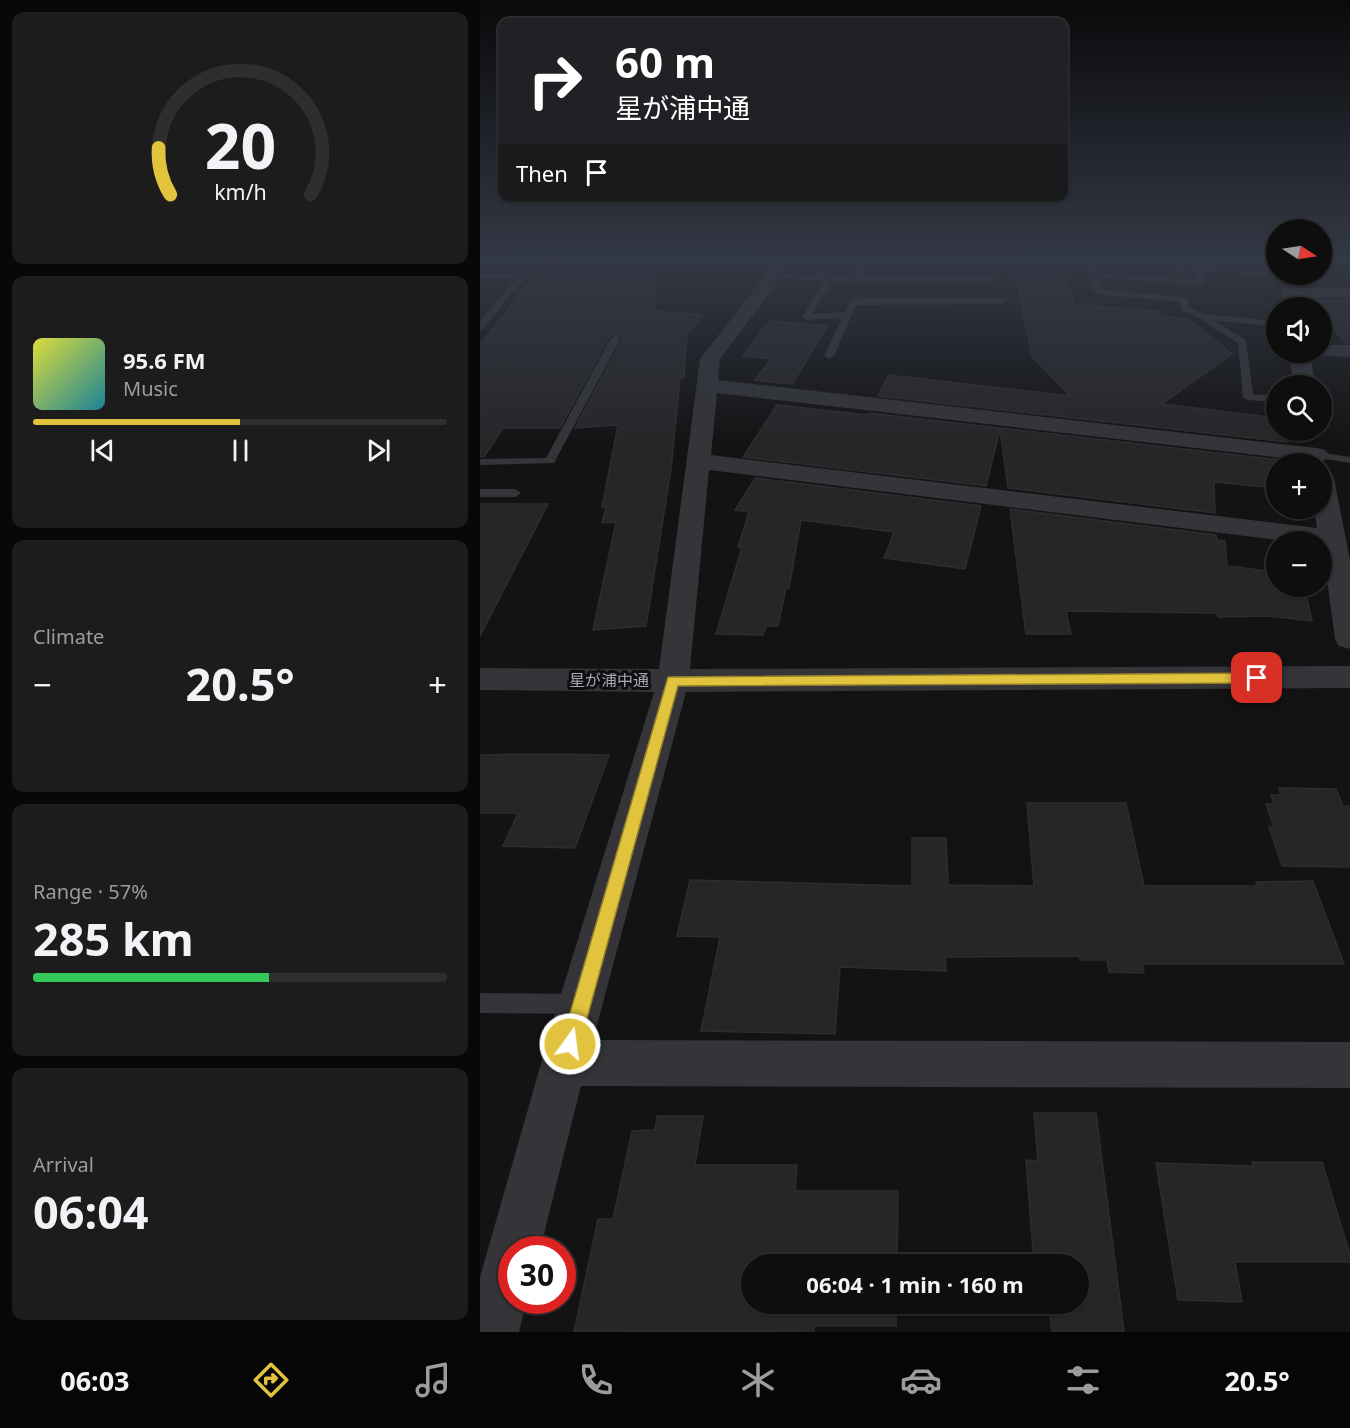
<!DOCTYPE html>
<html lang="en">
<head>
<meta charset="utf-8">
<style>
  :root { --surface:#0e0e0f; --page:#1c1c1d; --text:#f1f3f6; --muted:#9b9c9e; --line:#2e2e2f; --accent:#e2c33d }
  body { margin:0; font-family:"Noto Sans","Noto Sans JP",sans-serif; background:var(--page); color:var(--text); height:100vh; display:flex; flex-direction:column; font-size:22px; white-space:nowrap }
  * { box-sizing:border-box; margin:0 }
  p { font-size:20px; color:var(--muted) }
  .icon { flex:none; width:33px; height:33px; fill:none; stroke:currentColor; stroke-width:2; stroke-linecap:round; stroke-linejoin:round }
  .map { position:relative; flex:1; overflow:hidden }
  .drawer { display:flex; flex-direction:column; gap:12px; padding:12px; background:#080808; width:480px }
  .drawer>* { flex:none }
  .guide { position:absolute; left:18px; top:18px; width:570px; height:183px; border-radius:12px; box-shadow:0 2px 4px #0004,0 0 0 2px var(--line); background:#202124; color:#fff; overflow:hidden }
  .needle { width:39px; rotate:102deg }
  .controls { position:absolute; left:786px; top:219px; display:grid; gap:12px }
  .controls a { display:grid; place-items:center; width:66px; height:66px; border-radius:50%; background:var(--surface); box-shadow:0 2px 4px #0004,0 0 0 2px var(--line); font-size:30px }
  .speed { position:absolute; left:18px; top:1236px; display:flex; gap:12px; font-size:30px; font-weight:700; text-align:center }
  .speed>* { display:grid; place-content:center; width:78px; height:78px; border-radius:50%; background:var(--surface); box-shadow:0 2px 4px #0004,0 0 0 2px var(--line); line-height:1 }
  .speed .limit { border:9px solid #d22; background:#fff; color:#111 }
  .pin { position:absolute; display:grid; place-items:center; width:51px; height:51px; color:#fff; margin:-26px; border-radius:12px; box-shadow:0 3px 9px #0006 }
  .me { position:absolute; width:66px; margin:-33px; rotate:14deg; stroke-linejoin:round; filter:drop-shadow(0 0 4px #0008) }
  .turn { display:flex; align-items:center; gap:21px; height:126px; padding:0 18px; font-size:27px }
  .turn .icon { width:78px; height:78px; stroke-width:2.5 }
  .turn b { display:block; font-size:42px; line-height:51px }
  .then { display:flex; align-items:center; height:57px; padding:0 18px; background:#0003; gap:12px; font-size:22px }
  .big { font-size:45px; font-weight:700; line-height:1.1 }
  .drawer .card { flex:1; display:flex; flex-direction:column; justify-content:center; gap:9px; min-width:0; padding:0 21px; border-radius:12px; background:var(--page) }
  .drawer .dial { align-items:center; gap:0 }
  .dial svg { height:156px; overflow:visible; fill:none; stroke:var(--line); stroke-width:7; stroke-linecap:round; text-anchor:middle }
  .dial text { fill:var(--text); stroke:none }
  .song { display:flex; align-items:center; gap:18px }
  .cover { width:72px; height:72px; border-radius:9px; background:linear-gradient(135deg,hsl(60 70% 55%),hsl(190 70% 35%)) }
  .played { height:6px; border-radius:3px; background:linear-gradient(90deg,var(--accent) 50%,var(--line) 50%) }
  .keys { display:flex; justify-content:space-around; direction:ltr }
  .heat { display:flex; justify-content:space-between; align-items:center; font-size:33px; direction:ltr }
  .charge { height:9px; border-radius:4px; background:linear-gradient(90deg,#34c759 57%,var(--line) 0) }
  .trip { position:absolute; left:261px; top:1254px; width:348px; height:60px; border-radius:30px; background:var(--surface); box-shadow:0 2px 4px #0004,0 0 0 2px var(--line); font-weight:700; line-height:60px; text-align:center }
  .tab-bar { display:flex; height:96px; justify-content:space-around; align-items:center; background:#060606; color:var(--muted) }
  .tab-bar .icon { width:42px; height:42px }
  .tab-bar .current { color:var(--accent) }
  .tab-bar b { font-size:27px; color:var(--text) }
  main { display:flex; flex:1; min-height:0 }
  .map>svg:first-child { display:block }
</style>
</head>
<body>
<main>
<section class="drawer">
<div class="card dial"><svg viewBox="0 0 100 80">
<path d="M14 69A42 42 0 1 1 86 69"/>
<path d="M14 69A42 42 0 0 1 8 45" stroke="#e2c33d"/>
<text x="50" y="56" font-size="32" font-weight="700">20</text>
<text x="50" y="72" font-size="11">km/h</text>
</svg></div>
<div class="card">
<div class="song"><i class="cover"></i><div><b>95.6 FM</b><p>Music</p></div></div>
<div class="played"></div>
<div class="keys"><svg class="icon" aria-label="previous" viewBox="0 0 24 24"><path d="M18 5L8 12l10 7zM5 5v14"/></svg><svg class="icon" aria-label="pause" viewBox="0 0 24 24"><path d="M8 5v14M16 5v14"/></svg><svg class="icon" aria-label="next" viewBox="0 0 24 24"><path d="M6 5l10 7-10 7zM19 5v14"/></svg></div>
</div>
<div class="card"><p>Climate</p>
<div class="heat"><a>−</a><b class="big">20.5°</b><a>+</a></div>
</div>
<div class="card"><p>Range · 57%</p><b class="big">285 km</b><div class="charge"></div></div>
<div class="card"><p>Arrival</p><b class="big">06:04</b></div>
</section>
<div class="map">
<svg width="870" height="1332" viewBox="0 0 870 1332">
  <rect width="100%" height="100%" fill="#131314"/>
  <g fill="#262628" stroke="#2d2d30" stroke-width="1.5">
    <path d="M 67,260 L 177,260 L 174,311 L 223,315 L 207,334 L 204,377 L 200,378 L 191,469 L 166,626 L 113,630 L 136,522 L 122,523 L 126,507 L 122,507 L 138,425 L 95,428 L 143,339 L 142,336 L 135,333 L 129,337 L 80,428 L 23,428 L 4,457 L 0,457 L 0,345 Z"/>
    <path d="M 532,260 L 580,260 L 594,304 L 681,312 L 680,316 L 709,319 L 752,354 L 682,404 L 796,418 L 796,430 L 805,430 L 807,442 L 398,396 L 409,375 L 590,396 L 552,356 Z"/>
    <path d="M 833,300 L 870,300 L 870,343 L 865,343 L 842,312 L 842,308 L 838,308 Z"/>
    <path d="M 289,321 L 348,326 L 312,384 L 275,380 L 291,359 L 263,356 Z"/>
    <path d="M 297,405 L 388,415 L 389,413 L 809,461 L 810,464 L 796,464 L 796,488 L 734,482 L 735,513 L 528,488 L 520,429 L 506,486 L 263,457 Z"/>
    <path d="M 275,478 L 501,506 L 485,569 L 404,558 L 414,532 L 321,520 L 309,588 L 306,588 L 298,626 L 286,626 L 283,635 L 236,634 L 262,547 L 258,547 L 269,512 L 255,510 Z"/>
    <path d="M 0,504 L 68,504 L 0,636 Z"/>
    <path d="M 530,509 L 736,535 L 737,540 L 745,541 L 747,566 L 796,572 L 796,586 L 825,590 L 832,621 L 787,616 L 738,617 L 737,613 L 586,611 L 591,634 L 546,634 Z"/>
    <path d="M 63,754 L 129,755 L 95,848 L 23,846 L 38,813 L 0,813 L 0,755 Z"/>
    <path d="M 799,788 L 856,789 L 863,806 L 870,806 L 870,867 L 802,866 L 789,827 L 794,827 L 786,804 L 794,804 L 791,795 L 801,795 Z"/>
    <path d="M 547,803 L 646,803 L 664,886 L 777,886 L 776,882 L 833,881 L 864,964 L 662,964 L 664,973 L 629,972 L 627,960 L 600,960 L 600,956 L 465,957 L 466,971 L 360,967 L 355,1034 L 221,1031 L 240,937 L 197,936 L 210,880 L 432,886 L 432,838 L 466,838 L 468,885 L 554,886 Z"/>
    <path d="M 554,1113 L 616,1113 L 644,1332 L 572,1332 L 569,1304 L 598,1304 L 598,1264 L 554,1264 L 546,1160 L 558,1161 Z"/>
    <path d="M 177,1116 L 223,1116 L 215,1165 L 317,1165 L 315,1191 L 418,1191 L 417,1264 L 272,1264 L 272,1304 L 416,1304 L 416,1326 L 334,1326 L 334,1331 L 94,1332 L 118,1219 L 133,1219 L 152,1131 L 175,1130 Z"/>
    <path d="M 772,1162 L 842,1162 L 870,1255 L 870,1262 L 755,1262 L 762,1302 L 698,1300 L 676,1163 L 773,1166 Z"/>
  </g>
  <g fill="none" stroke-linecap="round" stroke-linejoin="round">
    <g fill="#343439" fill-rule="evenodd">
      <path d="M 51,260 L 59,260 L 3,329 L 0,330 L 0,321 L 36,278 L 0,278 L 0,274 L 40,274 Z"/>
      <path d="M 346,260 L 354,260 L 344,277 L 374,277 L 377,260 L 385,260 L 383,277 L 516,277 L 520,279 L 516,281 L 352,282 L 332,314 L 365,312 L 369,302 L 373,299 L 522,298 L 526,301 L 522,304 L 376,305 L 354,356 L 349,359 L 344,356 L 362,318 L 326,320 L 322,317 L 344,282 L 294,277 L 290,275 L 294,273 L 336,276 Z"/>
      <path d="M 603,260 L 611,260 L 616,273 L 717,279 L 716,271 L 696,270 L 691,260 L 699,260 L 702,266 L 796,270 L 796,274 L 724,272 L 725,282 L 721,285 L 618,278 L 622,290 L 704,297 L 708,300 L 708,307 L 722,314 L 796,321 L 796,327 L 733,320 L 766,340 L 773,394 L 796,396 L 796,402 L 768,400 L 763,397 L 758,343 L 721,319 L 701,310 L 700,302 L 616,294 Z"/>
      <path d="M 660,260 L 668,260 L 671,270 L 665,270 Z"/>
      <path d="M 136,335 L 141,338 L 74,463 L 0,465 L 0,459 L 66,458 L 131,338 Z"/>
      <path d="M 837,452 L 870,457 L 870,463 L 833,457 L 833,453 Z"/>
      <path d="M 0,489 L 35,489 L 41,493 L 35,497 L 0,497 Z"/>
      <path d="M 0,993 L 97,994 L 104,997 L 107,1004 L 104,1011 L 97,1014 L 0,1013 Z"/>
    </g>
    <g fill="#343439" fill-rule="evenodd">
      <path d="M 297,260 L 314,260 L 240,359 L 238,380 L 837,448 L 845,450 L 849,455 L 845,460 L 837,462 L 237,393 L 231,455 L 837,528 L 834,508 L 842,508 L 842,471 L 851,473 L 854,478 L 870,560 L 870,649 L 859,646 L 855,639 L 842,542 L 815,542 L 229,470 L 210,669 L 870,666 L 870,688 L 206,692 L 113,1040 L 870,1042 L 870,1088 L 101,1086 L 60,1250 L 32,1250 L 32,1300 L 47,1300 L 39,1332 L 0,1332 L 0,1277 L 78,1004 L 174,692 L 0,690 L 0,668 L 179,669 L 220,359 Z"/>
      <path d="M 809,288 L 870,288 L 870,298 L 803,297 L 800,293 L 803,289 Z"/>
      <path d="M 842,345 L 870,345 L 870,357 L 835,355 L 833,352 L 842,352 Z"/>
      <path d="M 809,352 L 829,352 L 836,386 L 814,386 Z"/>
    </g>
  </g>
  <linearGradient id="sky" x2="0" y2="1"><stop stop-color="#0a0a0b"/><stop offset="0.58" stop-color="#333945"/><stop offset="1" stop-color="#333945" stop-opacity="0"/></linearGradient>
  <rect width="870" height="446" fill="url(#sky)"/>
  <path fill="#e2c33d" stroke="#937f28" stroke-width="1.5" d="M 777,673 L 783,678 L 777,683 L 198,686 L 100,1044 L 97,1050 L 90,1053 L 83,1050 L 81,1044 L 188,677 Z"/>
  <g text-anchor="middle" stroke-width="6" stroke-linejoin="round" paint-order="stroke">
    <g font-size="16" fill="#a5a7b3" stroke="#0e0e0f">
      <text x="129" y="686">星が浦中通</text>
    </g>
  </g>
</svg>
<div class="controls">
<a><svg class="needle" viewBox="-14 -14 28 28"><path d="M0-13l5 13h-10z" fill="#e53935"/><path d="M0 13l5-13h-10z" fill="#9b9c9e"/></svg></a>
<a><svg class="icon" aria-label="sound" viewBox="0 0 24 24"><path d="M4 9h4l5-4v14l-5-4H4zM17 9q2 3 0 6"/></svg></a>
<a><svg class="icon" aria-label="search" viewBox="0 0 24 24"><circle cx="10" cy="10" r="6"/><path d="M15 15l6 6"/></svg></a>
<a>+</a>
<a>−</a>
</div>
<div class="speed"><div class="limit">30</div></div>
<div class="pin" style="left:777px;top:678px;background:#d93025"><svg class="icon" aria-label="arrive" viewBox="0 0 24 24"><path d="M6 21V4h12l-3 4 3 4H6"/></svg></div>
<svg class="me" style="left:90px;top:1044px" viewBox="-20 -20 40 40"><circle r="17" fill="#e2c33d" stroke="#fff" stroke-width="3"/><path d="M0-11L8 9 0 5-8 9z" fill="#fff"/></svg>
<div class="trip">06:04 · 1 min · 160 m</div>
<div class="guide">
<div class="turn"><svg class="icon" aria-label="right" viewBox="0 0 24 24"><path d="M7 20v-9h11M14 6l5 5-5 5"/></svg><div><b>60 m</b>星が浦中通</div></div>
<div class="then">Then<svg class="icon" aria-label="arrive" viewBox="0 0 24 24"><path d="M6 21V4h12l-3 4 3 4H6"/></svg></div>
</div>
</div>
</main>
<nav class="tab-bar">
<b>06:03</b>
<svg class="icon current" aria-label="directions" viewBox="0 0 24 24"><path d="M12 3l9 9-9 9-9-9zM9 14v-3h6M13 9l2 2-2 2"/></svg>
<svg class="icon" aria-label="music" viewBox="0 0 24 24"><path d="M9 18V5l10-2v13"/><circle cx="6" cy="18" r="3"/><circle cx="16" cy="16" r="3"/></svg>
<svg class="icon" aria-label="phone" viewBox="0 0 24 24"><path d="M5 4h4l2 5-3 2q2 4 5 5l2-3 5 2v4C11 20 4 13 5 4z"/></svg>
<svg class="icon" aria-label="climate" viewBox="0 0 24 24"><path d="M12 3v18M4 7l16 10M4 17L20 7"/></svg>
<svg class="icon" aria-label="car" viewBox="0 0 24 24"><path d="M5 17H2v-5l4-1 3-4h7l3 4 3 1v5h-3M9 17h6M6 11h13"/><circle cx="7" cy="17" r="2"/><circle cx="17" cy="17" r="2"/></svg>
<svg class="icon" aria-label="filters" viewBox="0 0 24 24"><path d="M4 7h16M4 17h16"/><circle cx="9" cy="7" r="2"/><circle cx="15" cy="17" r="2"/></svg>
<b>20.5°</b>
</nav>
</body>
</html>
